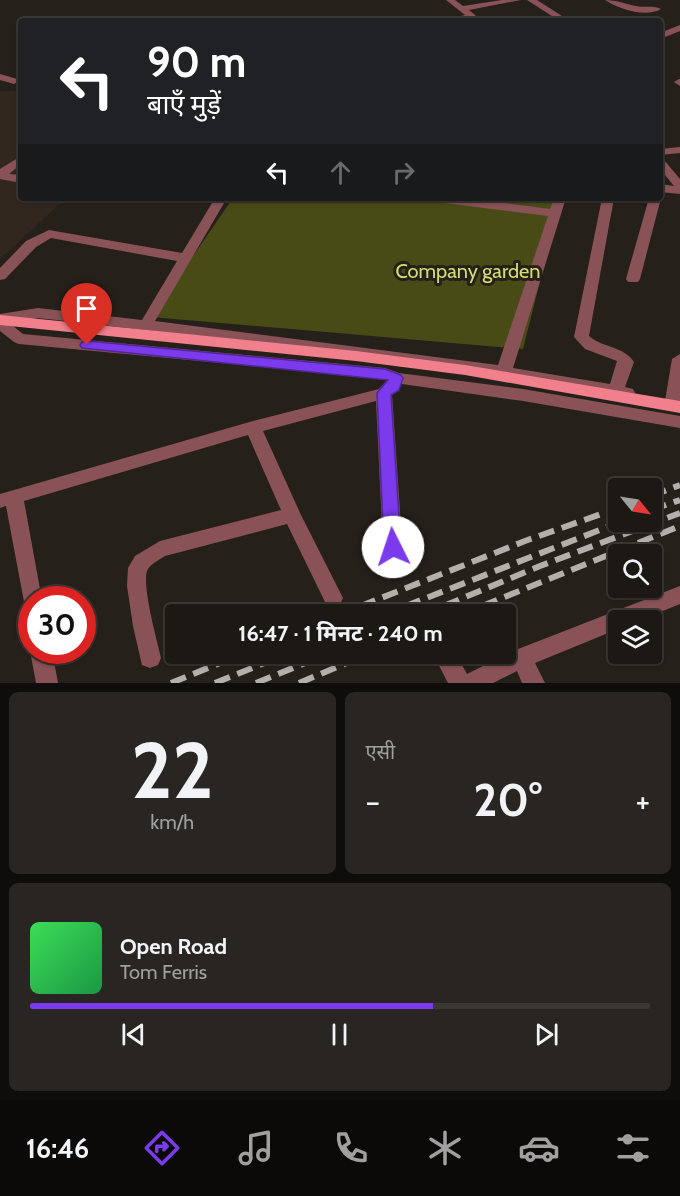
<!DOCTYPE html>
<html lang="hi">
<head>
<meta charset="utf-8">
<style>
  :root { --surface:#1c1814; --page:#292522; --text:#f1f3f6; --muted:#a0a0a0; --line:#3a3734; --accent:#7c3aed }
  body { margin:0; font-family:Cabin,"Noto Sans Devanagari",sans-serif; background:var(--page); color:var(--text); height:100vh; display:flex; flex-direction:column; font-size:22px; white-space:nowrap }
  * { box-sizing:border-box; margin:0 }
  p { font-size:20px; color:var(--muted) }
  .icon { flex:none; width:33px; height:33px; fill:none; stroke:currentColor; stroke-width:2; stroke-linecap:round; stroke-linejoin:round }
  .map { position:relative; height:683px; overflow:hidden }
  .panel { display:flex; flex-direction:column; gap:9px; padding:9px; background:#0f0d0b; flex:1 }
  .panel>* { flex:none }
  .top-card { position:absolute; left:18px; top:18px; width:645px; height:183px; border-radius:6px; box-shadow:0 2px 4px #0004,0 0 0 2px var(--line); background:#202124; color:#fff; overflow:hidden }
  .needle { width:39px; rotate:120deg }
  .controls { position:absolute; left:608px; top:478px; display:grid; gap:12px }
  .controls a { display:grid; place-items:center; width:54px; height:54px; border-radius:6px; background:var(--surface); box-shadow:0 2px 4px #0004,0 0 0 2px var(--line); font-size:30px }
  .speed { position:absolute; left:18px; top:586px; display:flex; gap:12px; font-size:30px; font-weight:700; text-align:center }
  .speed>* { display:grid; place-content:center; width:78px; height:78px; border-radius:50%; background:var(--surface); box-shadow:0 2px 4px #0004,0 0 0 2px var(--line); line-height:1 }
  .speed .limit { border:9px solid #d22; background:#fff; color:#111 }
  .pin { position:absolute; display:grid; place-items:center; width:51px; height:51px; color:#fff; margin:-62px -26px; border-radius:50% 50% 50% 0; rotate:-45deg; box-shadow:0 0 6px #0007 }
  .pin .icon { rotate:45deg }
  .me { position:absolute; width:66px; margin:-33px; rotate:356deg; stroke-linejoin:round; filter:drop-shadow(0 0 4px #0008) }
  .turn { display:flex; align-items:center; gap:21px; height:126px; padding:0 30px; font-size:27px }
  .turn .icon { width:78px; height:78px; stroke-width:2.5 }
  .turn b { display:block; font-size:42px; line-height:51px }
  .lanes { display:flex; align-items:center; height:57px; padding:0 30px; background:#0003; justify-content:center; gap:30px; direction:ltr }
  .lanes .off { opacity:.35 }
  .big { font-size:45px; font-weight:700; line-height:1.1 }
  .panel .card { flex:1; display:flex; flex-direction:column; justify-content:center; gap:9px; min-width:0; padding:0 21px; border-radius:9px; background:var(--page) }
  .panel .dial { align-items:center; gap:0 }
  .dial b { font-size:78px; line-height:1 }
  .song { display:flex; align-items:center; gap:18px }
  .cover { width:72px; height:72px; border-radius:9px; background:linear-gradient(135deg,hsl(130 70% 55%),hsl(140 70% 35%)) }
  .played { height:6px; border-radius:3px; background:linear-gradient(90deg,var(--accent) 65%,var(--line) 65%) }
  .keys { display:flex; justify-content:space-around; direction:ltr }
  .heat { display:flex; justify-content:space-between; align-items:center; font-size:33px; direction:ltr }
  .panel .tiles { flex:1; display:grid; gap:9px; grid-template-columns:1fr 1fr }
  .card:last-child { grid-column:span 2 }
  .trip { position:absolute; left:165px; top:604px; width:351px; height:60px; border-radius:6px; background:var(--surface); box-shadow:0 2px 4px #0004,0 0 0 2px var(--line); font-weight:700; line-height:60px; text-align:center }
  .menu { display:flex; height:96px; justify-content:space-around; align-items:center; background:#0b0a08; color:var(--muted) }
  .menu .icon { width:42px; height:42px }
  .menu .current { color:var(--accent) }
  .menu b { font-size:27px; color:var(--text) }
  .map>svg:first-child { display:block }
</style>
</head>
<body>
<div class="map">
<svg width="680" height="683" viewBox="0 0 680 683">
  <rect width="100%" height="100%" fill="#26201b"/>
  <path fill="#32271f" d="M 0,91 L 21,91 L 21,198 L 66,198 L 0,259 Z"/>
  <path fill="#494b16" d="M 233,198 L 561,198 L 523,349 L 151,317 Z"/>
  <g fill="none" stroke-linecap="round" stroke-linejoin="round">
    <g fill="#895257" fill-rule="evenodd">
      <path d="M 446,0 L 455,0 L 463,6 L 502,0 L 521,0 L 469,10 L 482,21 L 440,21 L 465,15 Z"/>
      <path d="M 527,0 L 537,0 L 562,16 L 555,18 Z"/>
      <path d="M 605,0 C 617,0 625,4 636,6 C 645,8 654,5 661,9 C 647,18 618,9 605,0 Z"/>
      <path d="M 680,25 L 680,31 L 660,39 L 660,33 Z"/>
      <path d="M 0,74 L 17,79 L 19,81 L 14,84 L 0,80 Z"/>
      <path d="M 679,79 L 680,79 L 680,86 L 674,82 Z"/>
      <path d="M 680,147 L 680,153 L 660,155 L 660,149 Z"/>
      <path d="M 21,156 L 21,164 L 9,174 L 21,175 L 21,183 L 0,179 L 0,169 Z"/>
      <path d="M 660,159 L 664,160 L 680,179 L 680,194 L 660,192 L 660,184 L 674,186 L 660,169 Z"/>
      <path d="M 660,196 L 661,198 L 640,279 L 638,282 L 628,282 L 626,279 L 649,198 Z"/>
      <path d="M 215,198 L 227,198 L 155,321 L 498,365 L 548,216 L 437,202 L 431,198 L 466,198 L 550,209 L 554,198 L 566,198 L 513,368 L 610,384 L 617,361 L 585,349 L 574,337 L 602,198 L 614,198 L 589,336 C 603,348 624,346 634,362 L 625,387 L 633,389 L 635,393 L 633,397 L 627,399 L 466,370 L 146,330 L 38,318 L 8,322 L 23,334 L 385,368 L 399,373 L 523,389 L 680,416 L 680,428 L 523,401 L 402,384 L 392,395 L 404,569 L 401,575 L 394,577 L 387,575 L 384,569 L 376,401 L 263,431 L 301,515 L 343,598 L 340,604 L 333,607 L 326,604 L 287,524 L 165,556 C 159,560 150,564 147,571 C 142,587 157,640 161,658 L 158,665 L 150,668 L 142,665 L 133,626 L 127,586 L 128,568 L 135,556 L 160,541 L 281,510 L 248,435 L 24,501 L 42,600 L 32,600 L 32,610 L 25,607 L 6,506 L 0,508 L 0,494 L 253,421 L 379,389 L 387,380 L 382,378 L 19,344 L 14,342 L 0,331 L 0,314 L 38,308 L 142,320 L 177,261 L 51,238 L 36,247 L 5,279 L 0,280 L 0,268 L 26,241 L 49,230 L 182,253 Z"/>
      <path d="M 680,354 L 680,403 L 673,407 L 667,405 L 665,401 L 672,359 Z"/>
      <path d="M 680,586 L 680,604 L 638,621 L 618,621 L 618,629 L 535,663 L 545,683 L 522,683 L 517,671 L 493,683 L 448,683 L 433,654 L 456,654 L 467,674 L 513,651 Z"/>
      <path d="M 32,648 L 32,651 L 52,651 L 58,683 L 36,683 L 30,651 Z"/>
    </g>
    <path fill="#f1808c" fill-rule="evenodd" d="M 0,315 L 356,351 L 465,365 L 680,401 L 680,413 L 465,375 L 356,361 L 0,325 Z"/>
    <g stroke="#b3afab" stroke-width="6" stroke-dasharray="16 8" stroke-linecap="butt">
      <path d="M 651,496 L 680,485"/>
      <path d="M 651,510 L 680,500"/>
      <path d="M 338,615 L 525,541 L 618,508"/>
      <path d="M 383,615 L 620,522"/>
      <path d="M 422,615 L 540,566 L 680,513"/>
      <path d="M 460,615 L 680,526"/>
      <path d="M 171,683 L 242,654"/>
      <path d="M 215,683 L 287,654"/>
      <path d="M 256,683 L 327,654"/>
      <path d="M 299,683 L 368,654"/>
    </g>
  </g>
  <path fill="#7c3aed" stroke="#51269a" stroke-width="1.5" d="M 87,341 L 385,369 L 401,375 L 403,378 L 399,390 L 391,395 L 401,547 L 399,552 L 393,554 L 387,552 L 384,547 L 377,393 L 388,380 L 82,348 L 80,345 L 82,342 Z"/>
  <g text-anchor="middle" stroke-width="6" stroke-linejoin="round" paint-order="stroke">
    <g font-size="20" fill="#d8dd70" stroke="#26201b">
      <text x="468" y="278">Company garden</text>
    </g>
  </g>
</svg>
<div class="controls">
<a><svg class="needle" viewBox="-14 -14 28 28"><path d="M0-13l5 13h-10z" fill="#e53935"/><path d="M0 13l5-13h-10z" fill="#a0a0a0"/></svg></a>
<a><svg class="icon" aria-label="search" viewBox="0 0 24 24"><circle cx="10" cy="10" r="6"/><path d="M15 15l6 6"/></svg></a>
<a><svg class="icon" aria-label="layers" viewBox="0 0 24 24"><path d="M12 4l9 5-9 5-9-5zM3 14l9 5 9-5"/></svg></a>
</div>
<div class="speed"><div class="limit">30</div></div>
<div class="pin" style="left:87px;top:345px;background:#d93025"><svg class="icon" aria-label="arrive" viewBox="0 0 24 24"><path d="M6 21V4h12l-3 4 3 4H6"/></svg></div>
<svg class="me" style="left:393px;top:547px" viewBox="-20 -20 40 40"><circle r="19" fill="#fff"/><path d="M0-13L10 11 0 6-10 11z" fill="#7c3aed"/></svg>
<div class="trip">16:47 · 1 मिनट · 240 m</div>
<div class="top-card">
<div class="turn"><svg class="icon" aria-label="left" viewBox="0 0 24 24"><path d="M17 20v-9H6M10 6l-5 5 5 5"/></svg><div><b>90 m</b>बाएँ मुड़ें</div></div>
<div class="lanes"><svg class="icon" aria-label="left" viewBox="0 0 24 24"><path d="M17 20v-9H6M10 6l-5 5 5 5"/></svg><svg class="icon off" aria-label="ahead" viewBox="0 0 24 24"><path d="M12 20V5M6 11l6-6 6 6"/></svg><svg class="icon off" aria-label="right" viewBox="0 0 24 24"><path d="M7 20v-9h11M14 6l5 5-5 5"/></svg></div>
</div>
</div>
<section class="panel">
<div class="tiles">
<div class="card dial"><b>22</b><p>km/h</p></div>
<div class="card"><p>एसी</p>
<div class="heat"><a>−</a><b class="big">20°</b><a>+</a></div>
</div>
<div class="card">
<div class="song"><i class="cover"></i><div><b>Open Road</b><p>Tom Ferris</p></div></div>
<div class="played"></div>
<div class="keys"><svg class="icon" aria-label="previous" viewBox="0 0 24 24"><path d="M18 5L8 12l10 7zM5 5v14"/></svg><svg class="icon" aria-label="pause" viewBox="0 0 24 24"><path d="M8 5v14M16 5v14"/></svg><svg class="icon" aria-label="next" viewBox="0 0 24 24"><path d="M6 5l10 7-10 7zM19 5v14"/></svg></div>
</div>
</div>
</section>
<nav class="menu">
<b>16:46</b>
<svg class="icon current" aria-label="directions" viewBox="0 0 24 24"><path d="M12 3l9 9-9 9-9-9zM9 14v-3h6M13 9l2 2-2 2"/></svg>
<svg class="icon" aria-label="music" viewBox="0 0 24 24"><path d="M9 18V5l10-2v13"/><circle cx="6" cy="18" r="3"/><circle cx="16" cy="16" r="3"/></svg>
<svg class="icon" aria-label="phone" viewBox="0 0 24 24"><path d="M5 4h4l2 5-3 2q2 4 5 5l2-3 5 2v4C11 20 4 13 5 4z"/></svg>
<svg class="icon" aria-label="climate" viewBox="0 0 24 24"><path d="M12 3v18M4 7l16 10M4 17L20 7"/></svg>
<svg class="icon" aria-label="car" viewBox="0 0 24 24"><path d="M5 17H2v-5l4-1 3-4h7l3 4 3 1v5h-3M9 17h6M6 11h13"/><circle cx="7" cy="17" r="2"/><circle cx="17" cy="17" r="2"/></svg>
<svg class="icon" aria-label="filters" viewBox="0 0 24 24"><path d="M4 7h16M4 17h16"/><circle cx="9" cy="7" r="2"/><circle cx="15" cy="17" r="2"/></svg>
</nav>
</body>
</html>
